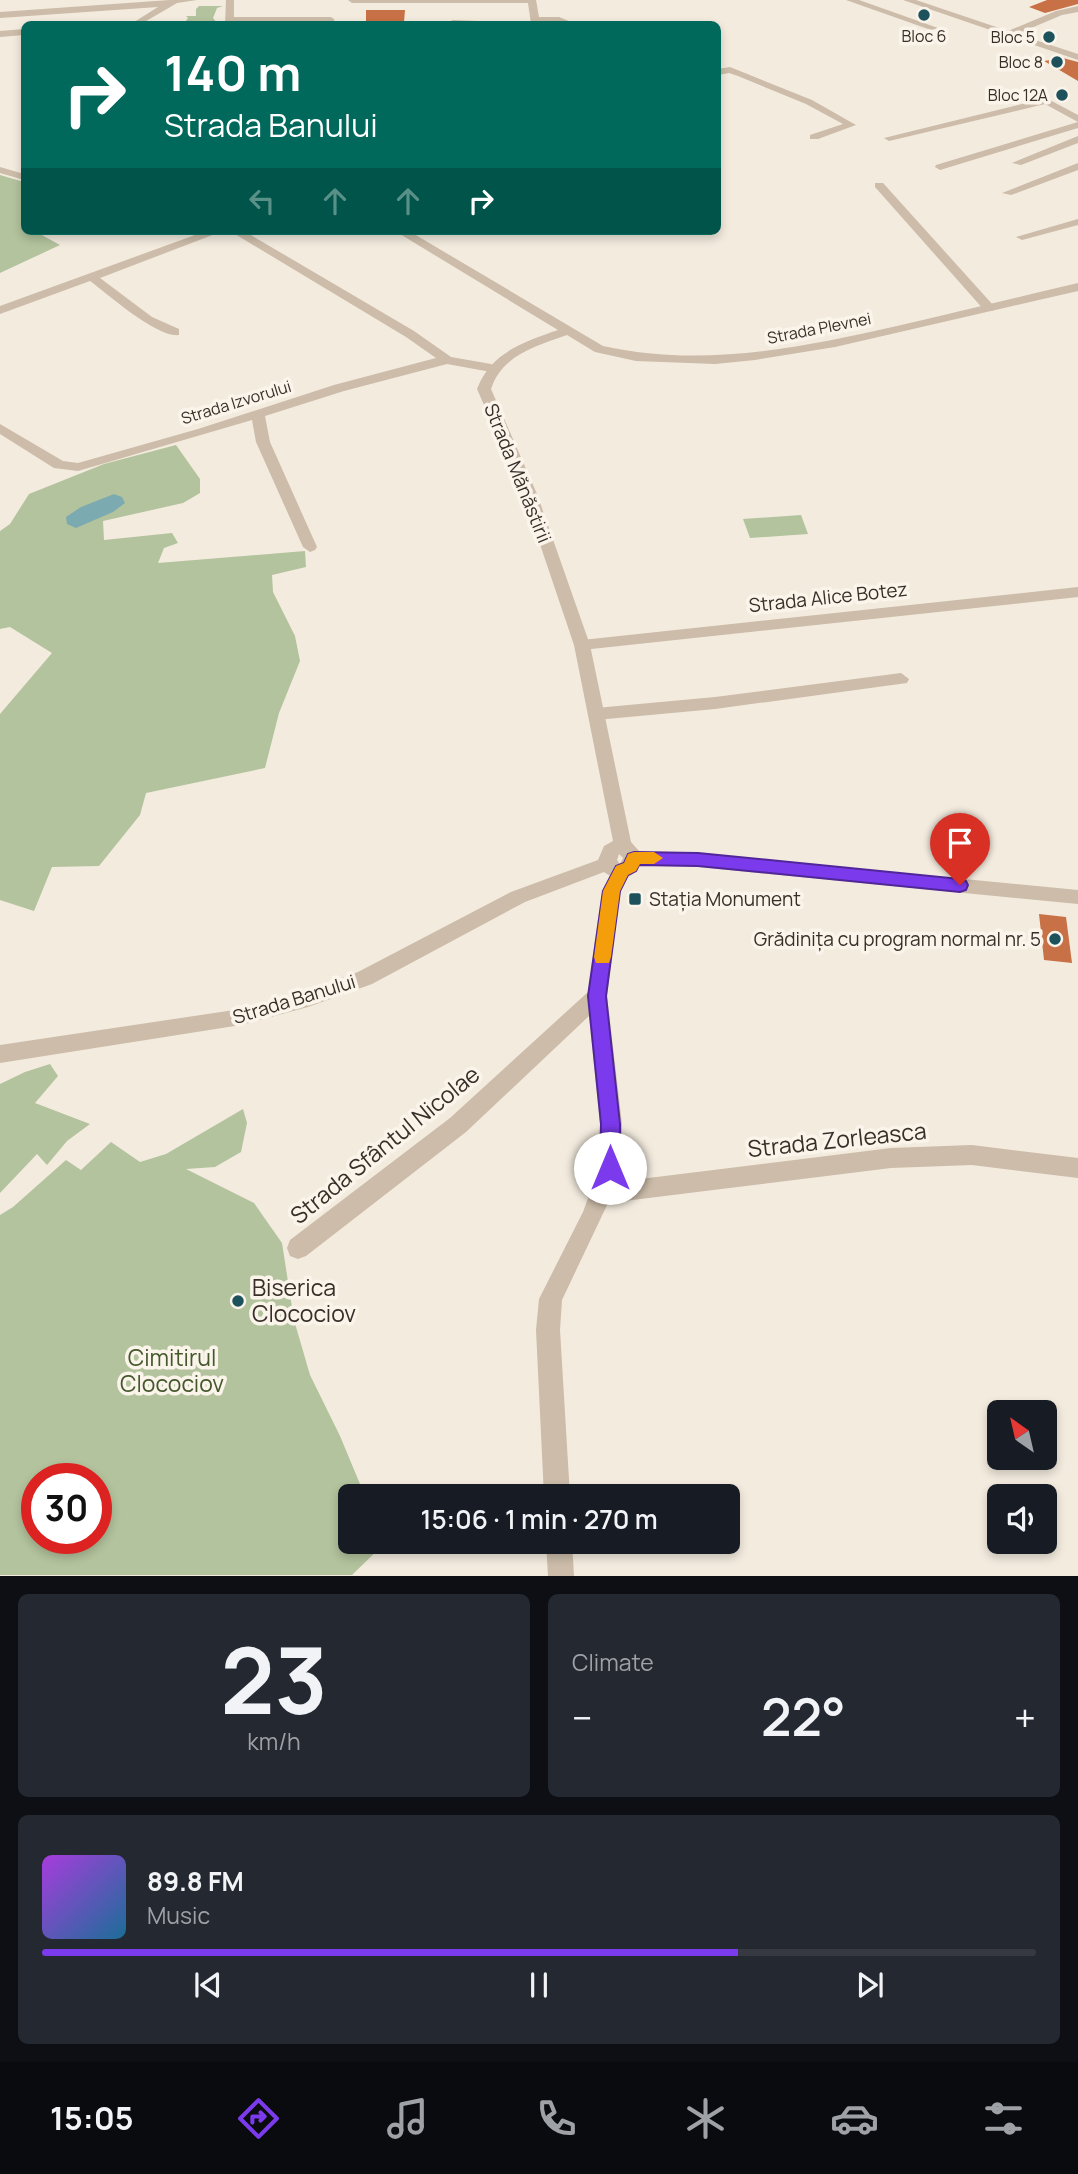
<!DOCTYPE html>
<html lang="en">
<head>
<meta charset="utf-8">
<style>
  :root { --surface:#171b24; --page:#242831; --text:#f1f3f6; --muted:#9ea1a6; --line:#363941; --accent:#7c3aed }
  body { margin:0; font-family:Manrope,sans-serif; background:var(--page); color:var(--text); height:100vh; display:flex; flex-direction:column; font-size:26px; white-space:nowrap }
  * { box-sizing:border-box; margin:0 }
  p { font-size:23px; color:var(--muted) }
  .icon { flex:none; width:38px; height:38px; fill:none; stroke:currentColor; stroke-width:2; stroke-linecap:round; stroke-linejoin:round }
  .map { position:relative; height:1576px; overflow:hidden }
  .panel { display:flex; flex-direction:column; gap:18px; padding:18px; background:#0d0f14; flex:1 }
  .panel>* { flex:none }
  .top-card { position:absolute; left:21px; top:21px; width:700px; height:214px; border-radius:10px; box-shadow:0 4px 10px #0003; background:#00695c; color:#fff; overflow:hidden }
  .needle { width:46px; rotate:326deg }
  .controls { position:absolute; left:987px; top:1400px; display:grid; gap:14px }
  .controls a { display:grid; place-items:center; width:70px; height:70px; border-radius:10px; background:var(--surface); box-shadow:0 4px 10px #0003; font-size:35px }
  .speed { position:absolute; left:21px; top:1463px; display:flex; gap:14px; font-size:35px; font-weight:700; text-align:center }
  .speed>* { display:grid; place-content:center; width:91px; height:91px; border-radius:50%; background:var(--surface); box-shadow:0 4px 10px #0003; line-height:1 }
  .speed .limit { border:10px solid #d22; background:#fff; color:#111 }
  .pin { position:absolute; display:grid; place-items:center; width:60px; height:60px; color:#fff; margin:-72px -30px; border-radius:50% 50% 50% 0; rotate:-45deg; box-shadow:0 0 7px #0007 }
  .pin .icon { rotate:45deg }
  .me { position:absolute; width:77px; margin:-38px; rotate:0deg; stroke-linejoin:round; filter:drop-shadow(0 0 5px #0008) }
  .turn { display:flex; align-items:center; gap:24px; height:147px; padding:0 28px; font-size:32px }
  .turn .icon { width:91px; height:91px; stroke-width:2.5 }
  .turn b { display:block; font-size:49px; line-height:60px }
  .lanes { display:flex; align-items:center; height:66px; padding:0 28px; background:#0003; justify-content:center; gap:35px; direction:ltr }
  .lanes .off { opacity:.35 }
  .big { font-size:52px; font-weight:600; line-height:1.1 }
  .panel .widget { flex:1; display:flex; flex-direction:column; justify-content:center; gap:10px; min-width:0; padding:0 24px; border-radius:10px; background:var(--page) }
  .panel .dial { align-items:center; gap:0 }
  .dial b { font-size:91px; line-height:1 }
  .song { display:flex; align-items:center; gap:21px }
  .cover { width:84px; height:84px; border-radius:10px; background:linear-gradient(135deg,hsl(280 70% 55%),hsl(200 70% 35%)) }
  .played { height:7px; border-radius:4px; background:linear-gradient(90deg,var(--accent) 70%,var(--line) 70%) }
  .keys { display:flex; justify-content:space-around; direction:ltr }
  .heat { display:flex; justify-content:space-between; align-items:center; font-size:38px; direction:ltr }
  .panel .tiles { flex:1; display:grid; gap:18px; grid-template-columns:1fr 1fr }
  .widget:last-child { grid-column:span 2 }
  .trip { position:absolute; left:338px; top:1484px; width:402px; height:70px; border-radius:10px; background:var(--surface); box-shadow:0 4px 10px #0003; font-weight:600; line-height:70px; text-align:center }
  .tabs { display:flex; height:112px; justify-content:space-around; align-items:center; background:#090b0e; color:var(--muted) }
  .tabs .icon { width:49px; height:49px }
  .tabs .on { color:var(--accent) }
  .tabs b { font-size:32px; color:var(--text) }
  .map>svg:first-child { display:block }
</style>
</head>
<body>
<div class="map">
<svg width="1078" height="1576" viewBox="0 0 1078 1576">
  <rect width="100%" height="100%" fill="#f3ebde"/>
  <g fill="#b3c39d" fill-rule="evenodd">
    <path d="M 199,6 L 223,6 L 217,8 L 213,18 L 217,23 L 184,24 L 188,18 L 186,16 L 196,16 L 196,9 Z"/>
    <path d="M 0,175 L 24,182 L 24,231 L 44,231 L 40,234 L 60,245 L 0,273 Z"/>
    <path d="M 176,445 L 200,479 L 200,493 L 183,503 L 103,521 L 104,540 L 172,533 L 178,543 L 164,548 L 158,563 L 305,551 L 306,567 L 272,575 L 273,592 L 295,636 L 300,661 L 279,713 L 265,768 L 146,793 L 140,815 L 99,866 L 52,867 L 34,911 L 0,900 L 0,714 L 52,653 L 10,627 L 0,629 L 0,531 L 10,524 L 29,494 L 104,464 Z"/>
    <path d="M 801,515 L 808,534 L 750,538 L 743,519 Z"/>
    <path d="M 50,1064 L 58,1076 L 35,1103 L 90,1124 L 67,1141 L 47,1165 L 37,1154 L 0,1193 L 0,1084 L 25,1072 Z"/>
    <path d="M 243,1109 L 247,1123 L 241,1152 L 215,1167 L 186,1169 L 254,1203 L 282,1243 L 294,1320 L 310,1375 L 340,1436 L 365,1496 L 350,1496 L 350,1542 L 386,1542 L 352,1575 L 0,1575 L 0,1215 L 13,1207 L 66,1160 L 81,1170 L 111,1142 L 140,1162 L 166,1154 ZM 37,1479 L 96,1479 L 96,1538 L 37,1538 Z"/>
  </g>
  <path fill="#7caab1" d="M 114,494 L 122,497 L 125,503 L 113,512 L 76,528 L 67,524 L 66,517 L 81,507 Z"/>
  <g fill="#c97146">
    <path d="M 1047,0 L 1078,0 L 1078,4 L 1045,13 L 1029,7 Z"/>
    <path d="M 366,10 L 405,10 L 404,22 L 366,22 Z"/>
    <path d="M 1063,58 L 1078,62 L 1078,81 L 1044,61 Z"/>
    <path d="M 1039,914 L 1066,917 L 1072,963 L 1044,960 Z"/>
  </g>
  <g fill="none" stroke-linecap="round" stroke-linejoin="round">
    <g fill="#ccbca9" fill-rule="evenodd">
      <path d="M 170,0 L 197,0 L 177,3 L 141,24 L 131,24 L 158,7 L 0,18 L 0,12 Z"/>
      <path d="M 226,0 L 234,0 L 234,17 L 331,17 L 335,20 L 331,23 L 225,24 Z"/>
      <path d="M 348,0 L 536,0 L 539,17 L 559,17 L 576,24 L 531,24 L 528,3 L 352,3 Z"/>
      <path d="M 846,0 L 859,0 L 938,28 L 931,30 Z"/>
      <path d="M 903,0 L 916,0 L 1008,31 L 1056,11 L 1078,6 L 1078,12 L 1062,15 L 1017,34 L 1078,54 L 1078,60 Z"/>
      <path d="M 452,20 L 478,21 L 482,24 L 449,24 Z"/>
      <path d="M 24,29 L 24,35 L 0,37 L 0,31 Z"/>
      <path d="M 730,67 L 812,100 L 856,125 L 818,139 L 810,139 L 810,135 L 843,124 L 806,104 L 738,76 L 729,73 L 718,75 L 718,69 Z"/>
      <path d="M 1046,98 L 1078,115 L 1078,128 L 940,170 L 935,167 L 936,165 L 1078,122 L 1045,104 L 889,141 L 884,138 Z"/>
      <path d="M 1078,136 L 1078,143 L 1021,165 L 1012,163 Z"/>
      <path d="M 1078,163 L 1078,170 L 1011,195 L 1002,193 Z"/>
      <path d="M 875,183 L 883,183 L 993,305 L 993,311 L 985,311 L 875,187 Z"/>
      <path d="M 1078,219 L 1078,225 L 1022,240 L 1016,237 Z"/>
      <path d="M 206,231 L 223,231 L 100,278 L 152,317 L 179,329 L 179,335 C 157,338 109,295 90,281 L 0,314 L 0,306 Z"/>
      <path d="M 230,231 L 244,231 L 414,331 L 451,357 L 491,364 L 497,368 L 491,372 L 447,364 L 344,391 L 265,416 L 270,442 L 317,547 L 315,550 L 310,552 L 303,547 L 256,442 L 252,420 L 78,471 L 54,468 L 0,434 L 0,424 L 63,461 L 78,463 L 198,429 L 334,385 L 436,358 L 406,337 Z"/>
      <path d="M 1078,587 L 1078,597 L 582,650 L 574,645 L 582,640 Z"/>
      <path d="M 901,673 L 909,679 L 907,683 L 715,709 L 596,720 L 588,714 L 596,708 L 715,697 Z"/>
      <path d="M 622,863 L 629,865 L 631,870 L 620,891 L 607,996 L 622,1124 L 621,1168 L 616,1182 L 891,1148 L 972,1145 L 1078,1158 L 1078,1178 L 972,1165 L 891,1168 L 608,1203 L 562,1300 L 560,1330 L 570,1496 L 544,1496 L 536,1330 L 539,1299 L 583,1212 L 599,1168 L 600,1124 L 589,1016 L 466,1132 L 306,1256 L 298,1259 L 290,1256 L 287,1248 L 290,1240 L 450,1118 L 588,992 L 602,891 L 615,865 Z"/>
      <path d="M 546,1542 L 572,1542 L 574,1576 L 548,1576 Z"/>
    </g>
    <g fill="#ccbca9" fill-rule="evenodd">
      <path d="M 0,167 L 24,174 L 24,180 L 0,173 Z"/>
      <path d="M 395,231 L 409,231 L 603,346 C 702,368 799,348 897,326 C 957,312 1018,297 1078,283 L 1078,291 L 835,347 L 755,360 L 715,364 L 636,361 L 595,352 L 567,335 C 536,346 502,355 491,389 L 537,494 L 590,645 L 631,842 L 639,851 L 698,853 L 1078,890 L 1078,904 L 698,867 L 640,865 C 632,880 618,882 604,872 L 525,902 L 372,984 L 308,1007 L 241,1025 L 0,1063 L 0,1045 L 241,1009 L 306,991 L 358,972 L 511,892 L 598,860 L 604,846 L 613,841 L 574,645 L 523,494 L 477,389 C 491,352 524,342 558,330 ZM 619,854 L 623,858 L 620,864 L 617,860 Z"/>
    </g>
  </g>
  <path fill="#7c3aed" stroke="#51269a" stroke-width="2" d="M 634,852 L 698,853 L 960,879 L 966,881 L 968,885 L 966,890 L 960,892 L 698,866 L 639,865 L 636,871 L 628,875 L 620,891 L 606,996 L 620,1124 L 620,1168 L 617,1175 L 610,1177 L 603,1175 L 600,1168 L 601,1124 L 588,996 L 603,891 L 616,866 L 624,863 L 628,854 Z"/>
  <path fill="#f59e0b" d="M 634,852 L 654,852 L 663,858 L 654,864 L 640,864 L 636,871 L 628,875 L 620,891 L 611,957 L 609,963 L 596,963 L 594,957 L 603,891 L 616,866 L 624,863 L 628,854 Z"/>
  <g fill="#1d525c" stroke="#faf4eb" stroke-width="2.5">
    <circle cx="924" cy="15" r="7"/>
    <circle cx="1049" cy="37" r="7"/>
    <circle cx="1057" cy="62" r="7"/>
    <circle cx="1062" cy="95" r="7"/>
    <rect x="628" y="892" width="14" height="14" rx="3.5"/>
    <circle cx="1055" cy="939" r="7"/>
    <circle cx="238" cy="1301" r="7"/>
  </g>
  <g text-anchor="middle" stroke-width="7" stroke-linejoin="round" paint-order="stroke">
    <g font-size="16" fill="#392f29" stroke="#faf4eb" text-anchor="end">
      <text x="924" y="42" text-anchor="middle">Bloc 6</text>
      <text x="1035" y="43">Bloc 5</text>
      <text x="1043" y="68">Bloc 8</text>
      <text x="1048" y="101">Bloc 12A</text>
    </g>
    <g font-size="16" fill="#392f29" stroke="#faf4eb">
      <text transform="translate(819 328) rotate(-11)" y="6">Strada Plevnei</text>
      <text transform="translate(236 402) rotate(-17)" y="6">Strada Izvorului</text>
    </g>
    <g font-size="19" fill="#392f29" stroke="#faf4eb">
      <text transform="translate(518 473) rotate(68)" y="7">Strada Mănăstirii</text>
      <text transform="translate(828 597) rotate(-6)" y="7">Strada Alice Botez</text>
      <text transform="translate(294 999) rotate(-17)" y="7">Strada Banului</text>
    </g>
    <g font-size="19" fill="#392f29" stroke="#faf4eb" text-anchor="start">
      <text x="649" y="906">Stația Monument</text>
      <text x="1041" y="946" text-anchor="end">Grădinița cu program normal nr. 5</text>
    </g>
    <g font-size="23" fill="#392f29" stroke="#faf4eb">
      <text transform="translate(837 1140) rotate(-6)" y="8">Strada Zorleasca</text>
      <text transform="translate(385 1145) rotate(-39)" y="8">Strada Sfântul Nicolae</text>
    </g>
    <g font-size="23" fill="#392f29" stroke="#faf4eb" text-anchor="start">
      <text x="252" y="1296">Biserica<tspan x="252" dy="26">Clocociov</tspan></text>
    </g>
    <g font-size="23" fill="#44582c" stroke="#faf4eb">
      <text x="172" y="1366">Cimitirul<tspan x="172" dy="26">Clocociov</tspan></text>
    </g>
  </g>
</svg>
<div class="controls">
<a><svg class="needle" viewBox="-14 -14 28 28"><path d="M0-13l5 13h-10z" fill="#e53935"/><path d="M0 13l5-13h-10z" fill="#9ea1a6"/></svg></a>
<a><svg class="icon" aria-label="sound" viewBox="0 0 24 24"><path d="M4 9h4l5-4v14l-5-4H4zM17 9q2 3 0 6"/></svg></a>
</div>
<div class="speed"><div class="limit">30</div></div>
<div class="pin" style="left:960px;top:885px;background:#d93025"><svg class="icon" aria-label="arrive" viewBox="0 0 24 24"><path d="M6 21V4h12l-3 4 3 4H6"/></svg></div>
<svg class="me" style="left:610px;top:1168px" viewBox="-20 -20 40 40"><circle r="19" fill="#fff"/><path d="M0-13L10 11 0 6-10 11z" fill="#7c3aed"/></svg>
<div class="trip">15:06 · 1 min · 270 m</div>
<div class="top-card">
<div class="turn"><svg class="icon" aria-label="right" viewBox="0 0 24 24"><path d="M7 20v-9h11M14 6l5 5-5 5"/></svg><div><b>140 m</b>Strada Banului</div></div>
<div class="lanes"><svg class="icon off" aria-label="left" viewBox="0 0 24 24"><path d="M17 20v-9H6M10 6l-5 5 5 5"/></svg><svg class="icon off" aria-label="ahead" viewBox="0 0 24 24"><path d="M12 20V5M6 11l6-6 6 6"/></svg><svg class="icon off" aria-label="ahead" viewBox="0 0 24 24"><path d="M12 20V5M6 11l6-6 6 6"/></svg><svg class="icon" aria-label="right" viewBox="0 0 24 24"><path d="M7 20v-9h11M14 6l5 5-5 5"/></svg></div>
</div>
</div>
<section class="panel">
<div class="tiles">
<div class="widget dial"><b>23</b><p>km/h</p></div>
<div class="widget"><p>Climate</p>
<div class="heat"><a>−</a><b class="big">22°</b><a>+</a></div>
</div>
<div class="widget">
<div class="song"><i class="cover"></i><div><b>89.8 FM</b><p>Music</p></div></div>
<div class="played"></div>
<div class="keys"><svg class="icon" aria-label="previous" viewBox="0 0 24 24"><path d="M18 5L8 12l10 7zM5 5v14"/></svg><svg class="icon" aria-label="pause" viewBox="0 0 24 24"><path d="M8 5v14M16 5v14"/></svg><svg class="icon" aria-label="next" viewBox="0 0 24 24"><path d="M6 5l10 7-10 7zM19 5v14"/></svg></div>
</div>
</div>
</section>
<nav class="tabs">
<b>15:05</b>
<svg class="icon on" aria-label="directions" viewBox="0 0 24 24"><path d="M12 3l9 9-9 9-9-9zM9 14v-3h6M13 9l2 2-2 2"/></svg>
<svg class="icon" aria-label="music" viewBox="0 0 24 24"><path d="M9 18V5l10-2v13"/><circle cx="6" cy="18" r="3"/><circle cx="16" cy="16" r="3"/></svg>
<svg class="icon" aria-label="phone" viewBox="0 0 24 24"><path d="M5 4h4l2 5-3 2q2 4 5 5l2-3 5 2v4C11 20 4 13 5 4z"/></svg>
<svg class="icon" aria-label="climate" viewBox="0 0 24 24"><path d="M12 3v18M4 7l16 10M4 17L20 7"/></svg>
<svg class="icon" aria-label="car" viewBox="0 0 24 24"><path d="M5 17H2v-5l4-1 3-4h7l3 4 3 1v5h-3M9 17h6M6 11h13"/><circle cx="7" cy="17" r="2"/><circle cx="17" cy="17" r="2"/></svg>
<svg class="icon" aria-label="filters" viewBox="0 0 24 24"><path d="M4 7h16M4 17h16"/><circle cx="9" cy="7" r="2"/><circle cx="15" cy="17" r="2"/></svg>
</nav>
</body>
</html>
